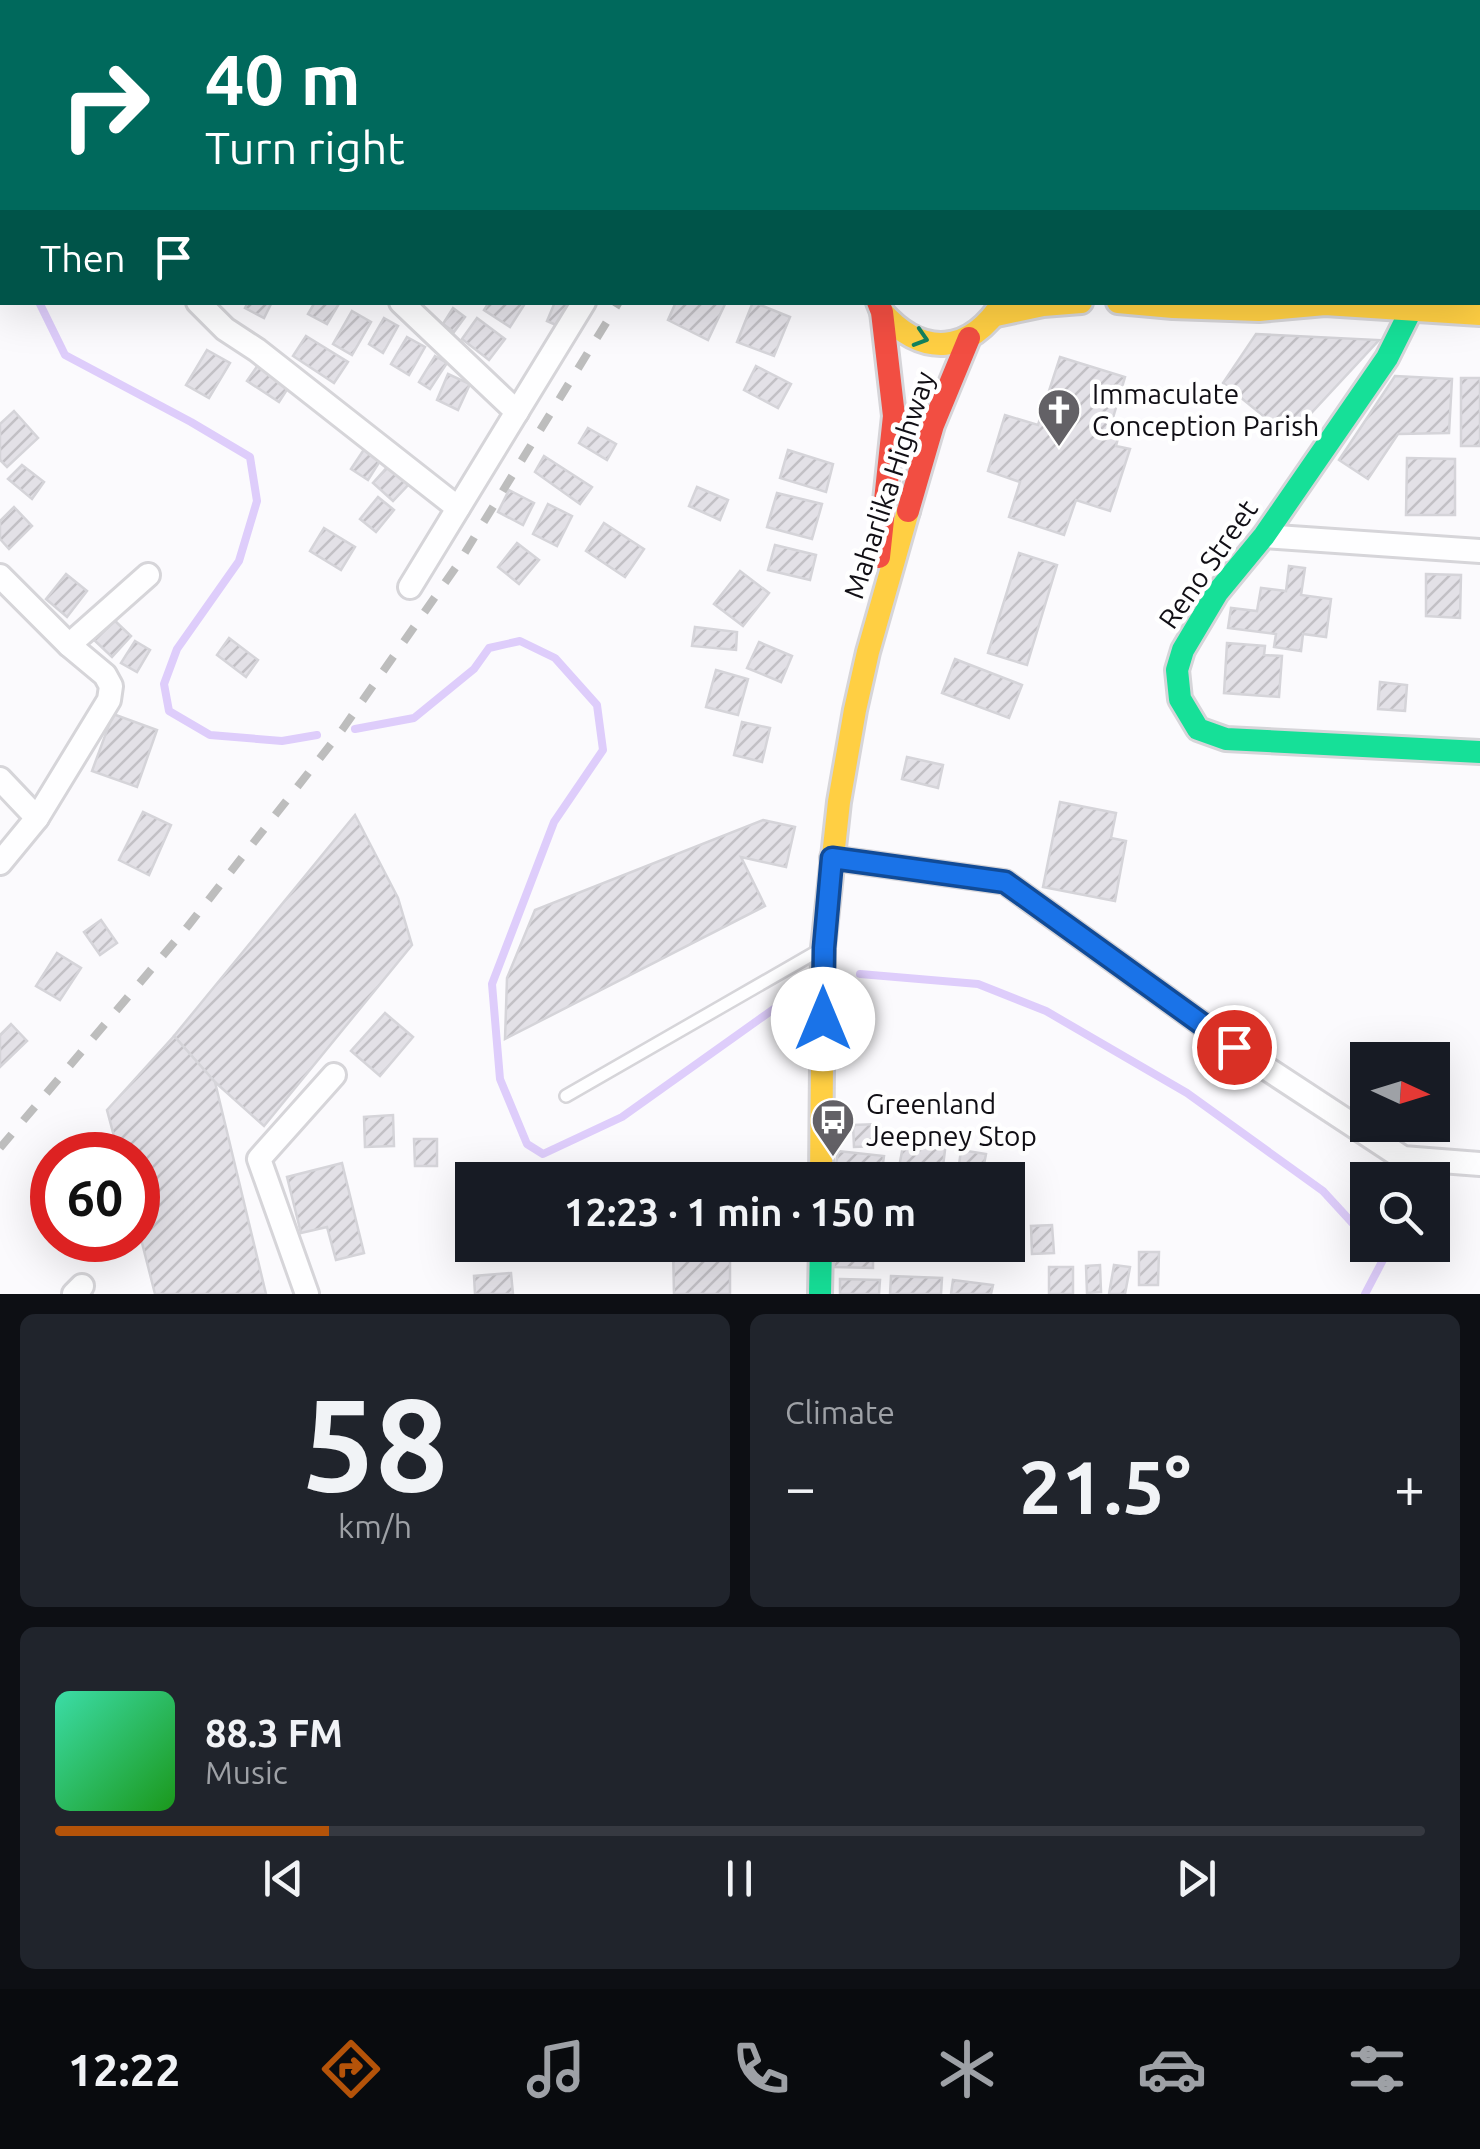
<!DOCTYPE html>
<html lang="en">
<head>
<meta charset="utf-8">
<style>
  :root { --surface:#171b24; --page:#20242c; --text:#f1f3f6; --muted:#9ea1a6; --line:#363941; --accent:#b45309 }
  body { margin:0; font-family:Ubuntu,sans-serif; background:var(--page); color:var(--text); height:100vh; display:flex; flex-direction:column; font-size:38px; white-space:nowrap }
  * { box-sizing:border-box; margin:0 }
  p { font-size:32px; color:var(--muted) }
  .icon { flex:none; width:55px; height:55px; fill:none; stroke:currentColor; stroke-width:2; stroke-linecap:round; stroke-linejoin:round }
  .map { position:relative; height:1294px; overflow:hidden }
  .details { display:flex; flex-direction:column; gap:20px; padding:20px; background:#0d0f14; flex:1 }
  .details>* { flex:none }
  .banner { position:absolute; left:0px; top:0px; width:1480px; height:305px; box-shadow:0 10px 40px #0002; background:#00695c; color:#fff; overflow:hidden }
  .needle { width:65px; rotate:94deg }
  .controls { position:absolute; left:1350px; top:1042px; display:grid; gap:20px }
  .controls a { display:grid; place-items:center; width:100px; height:100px; border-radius:0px; background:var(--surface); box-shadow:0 10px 40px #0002; font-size:50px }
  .speed { position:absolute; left:30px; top:1132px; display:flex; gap:20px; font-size:50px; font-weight:700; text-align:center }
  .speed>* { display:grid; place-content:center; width:130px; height:130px; border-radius:50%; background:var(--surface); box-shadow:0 10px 40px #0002; line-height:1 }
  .speed .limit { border:15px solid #d22; background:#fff; color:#111 }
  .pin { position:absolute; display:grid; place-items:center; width:85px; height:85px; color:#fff; margin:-42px; border:5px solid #fff; border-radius:50%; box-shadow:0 2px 10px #0007 }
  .me { position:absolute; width:110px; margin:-55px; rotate:0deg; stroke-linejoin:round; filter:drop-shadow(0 0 8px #0008) }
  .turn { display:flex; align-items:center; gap:35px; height:210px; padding:0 40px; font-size:45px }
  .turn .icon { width:130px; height:130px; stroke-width:2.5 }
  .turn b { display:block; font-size:70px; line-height:85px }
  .then { display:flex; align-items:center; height:95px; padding:0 40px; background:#0003; gap:20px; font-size:38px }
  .big { font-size:75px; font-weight:700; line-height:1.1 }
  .details .tile { flex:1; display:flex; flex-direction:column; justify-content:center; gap:15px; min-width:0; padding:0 35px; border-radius:15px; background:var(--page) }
  .details .dial { align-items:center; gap:0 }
  .dial b { font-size:130px; line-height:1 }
  .song { display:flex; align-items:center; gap:30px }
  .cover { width:120px; height:120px; border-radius:15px; background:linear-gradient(135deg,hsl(160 70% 55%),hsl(120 70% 35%)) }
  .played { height:10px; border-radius:5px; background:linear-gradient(90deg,var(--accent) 20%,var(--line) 20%) }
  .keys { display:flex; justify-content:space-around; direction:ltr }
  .heat { display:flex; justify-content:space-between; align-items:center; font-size:55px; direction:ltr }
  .details .tiles { flex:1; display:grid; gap:20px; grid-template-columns:1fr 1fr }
  .tile:last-child { grid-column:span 2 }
  .trip { position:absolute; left:455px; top:1162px; width:570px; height:100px; border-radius:0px; background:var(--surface); box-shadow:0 10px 40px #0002; font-weight:700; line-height:100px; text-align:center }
  .tab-bar { display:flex; height:160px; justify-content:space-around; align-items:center; background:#090b0e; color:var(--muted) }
  .tab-bar .icon { width:70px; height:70px }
  .tab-bar .on { color:var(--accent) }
  .tab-bar b { font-size:45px; color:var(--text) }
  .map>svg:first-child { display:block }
</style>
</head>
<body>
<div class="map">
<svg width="1480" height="1294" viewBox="0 0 1480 1294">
  <defs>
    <pattern id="building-hatch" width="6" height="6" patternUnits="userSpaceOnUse" patternTransform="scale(2.5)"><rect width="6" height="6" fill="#e3e1e7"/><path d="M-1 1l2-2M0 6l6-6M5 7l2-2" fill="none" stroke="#c2c0c5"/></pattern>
  </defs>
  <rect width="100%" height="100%" fill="#fbfafd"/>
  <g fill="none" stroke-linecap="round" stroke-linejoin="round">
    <g stroke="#decdfb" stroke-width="8">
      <path d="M 0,262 L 2,264"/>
      <path d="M 39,302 L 65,355 L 191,422 L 250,457 L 257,501 L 239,561 L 177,649 L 164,684 L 169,711 L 210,735 L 282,741 L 317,735"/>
      <path d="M 355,729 L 414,718 L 474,669 L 489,648 L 520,641 L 555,658 L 597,705 L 603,750 L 554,822 L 492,984 L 500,1079 L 527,1144 L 543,1154 L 622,1117 L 785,1001"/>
      <path d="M 860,974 L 978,984 L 1046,1011 L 1187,1093 L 1323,1191 L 1368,1240"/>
      <path d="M 1365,1294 L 1384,1258 L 1372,1245"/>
    </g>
  </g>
  <g fill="url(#building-hatch)" stroke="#d5d4d9" stroke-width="2.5">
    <path d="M 248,302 L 272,302 L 264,318 L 245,308 Z"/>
    <path d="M 315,302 L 340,302 L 327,324 L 308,314 Z"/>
    <path d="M 489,302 L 526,302 L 510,327 L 484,310 Z"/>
    <path d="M 555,302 L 575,302 L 563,328 L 547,321 Z"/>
    <path d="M 676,302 L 726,302 L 708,340 L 668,320 Z"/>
    <path d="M 753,302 L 790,317 L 774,356 L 737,342 Z"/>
    <path d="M 453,308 L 465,317 L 454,332 L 443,324 Z"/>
    <path d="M 352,311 L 371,322 L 352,355 L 333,344 Z"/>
    <path d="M 384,318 L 398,326 L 383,353 L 369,344 Z"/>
    <path d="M 477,318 L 505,339 L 489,360 L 462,339 Z"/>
    <path d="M 1256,334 L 1379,340 L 1289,437 L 1223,383 Z"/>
    <path d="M 306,336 L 348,362 L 334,383 L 293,356 Z"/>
    <path d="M 407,337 L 425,347 L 409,375 L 391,364 Z"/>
    <path d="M 207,350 L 230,363 L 209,398 L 186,385 Z"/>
    <path d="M 435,356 L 447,363 L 430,389 L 419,382 Z"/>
    <path d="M 1060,357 L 1125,377 L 1110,428 L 1116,432 L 1118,438 L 1116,446 L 1130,449 L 1110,511 L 1076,500 L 1064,535 L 1009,517 L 1020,482 L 988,471 L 1005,415 L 1038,425 Z"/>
    <path d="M 260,362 L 292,382 L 279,402 L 247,381 Z"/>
    <path d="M 756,366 L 791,384 L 778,408 L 744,390 Z"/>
    <path d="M 448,374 L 470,384 L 458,410 L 437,400 Z"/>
    <path d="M 1395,376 L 1452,379 L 1449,433 L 1398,434 L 1368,479 L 1339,460 Z"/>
    <rect x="1461" y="378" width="19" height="68"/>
    <path d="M 14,411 L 38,438 L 7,467 L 0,460 L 0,424 Z"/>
    <path d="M 588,428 L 616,444 L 607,460 L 579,443 Z"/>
    <path d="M 365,448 L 382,458 L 368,480 L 351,469 Z"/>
    <path d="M 788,450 L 833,464 L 826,492 L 780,478 Z"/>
    <path d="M 544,456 L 592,487 L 580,504 L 535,472 Z"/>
    <path d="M 1407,458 L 1455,459 L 1455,515 L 1406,515 Z"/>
    <path d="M 390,464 L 410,483 L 393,501 L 373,483 Z"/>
    <path d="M 22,465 L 44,482 L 32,499 L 8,479 Z"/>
    <path d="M 697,487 L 728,500 L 720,520 L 689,506 Z"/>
    <path d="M 509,490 L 534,503 L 523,525 L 498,512 Z"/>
    <path d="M 777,493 L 822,504 L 812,539 L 767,527 Z"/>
    <path d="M 378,497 L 394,510 L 376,532 L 360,519 Z"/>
    <path d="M 548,504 L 572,516 L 557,546 L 533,534 Z"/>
    <path d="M 14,507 L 32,526 L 9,549 L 0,539 L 0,521 Z"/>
    <path d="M 604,523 L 644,549 L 625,577 L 586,551 Z"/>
    <path d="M 324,528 L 355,547 L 341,570 L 310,551 Z"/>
    <path d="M 517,543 L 539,560 L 519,584 L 498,567 Z"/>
    <path d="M 775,545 L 816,555 L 810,580 L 768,570 Z"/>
    <path d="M 1019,553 L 1057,565 L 1027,665 L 988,653 Z"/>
    <path d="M 1289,566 L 1305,568 L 1301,595 L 1331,599 L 1326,637 L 1303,634 L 1301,651 L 1274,647 L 1276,634 L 1228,628 L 1231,608 L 1257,611 L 1261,588 L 1286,591 Z"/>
    <path d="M 740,571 L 769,593 L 743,626 L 714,604 Z"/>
    <path d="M 66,574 L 87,591 L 67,617 L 46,599 Z"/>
    <path d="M 1426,574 L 1461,575 L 1460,618 L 1426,616 Z"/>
    <path d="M 113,619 L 131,636 L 112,657 L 93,639 Z"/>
    <path d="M 695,627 L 737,632 L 736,650 L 692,646 Z"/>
    <path d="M 229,638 L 258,660 L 246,677 L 217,655 Z"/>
    <path d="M 135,641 L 150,650 L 137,672 L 121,663 Z"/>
    <path d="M 759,642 L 792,656 L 781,682 L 747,668 Z"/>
    <path d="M 1227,643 L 1265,646 L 1264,655 L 1282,656 L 1279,697 L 1224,693 Z"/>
    <path d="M 955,659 L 1022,685 L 1009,718 L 942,693 Z"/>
    <path d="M 716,670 L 748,679 L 738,715 L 706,707 Z"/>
    <path d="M 1380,682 L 1407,685 L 1405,711 L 1378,709 Z"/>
    <path d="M 113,714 L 157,730 L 137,787 L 92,771 Z"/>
    <path d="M 742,722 L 770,728 L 762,762 L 734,755 Z"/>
    <path d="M 907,757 L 943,765 L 938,788 L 902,779 Z"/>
    <path d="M 1060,802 L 1116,813 L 1111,838 L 1126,841 L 1115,901 L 1043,887 Z"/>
    <path d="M 143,812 L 171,825 L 149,875 L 119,860 Z"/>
    <path d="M 355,815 L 398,898 L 412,945 L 264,1126 L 215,1082 L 174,1036 Z"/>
    <path d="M 763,820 L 795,827 L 786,867 L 741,857 L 765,906 L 505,1039 L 507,978 L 535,910 Z"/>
    <path d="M 101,920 L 117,943 L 100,955 L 84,932 Z"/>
    <path d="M 57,953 L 81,968 L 60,1000 L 36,986 Z"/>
    <path d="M 385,1013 L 413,1037 L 380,1076 L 351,1051 Z"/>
    <path d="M 11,1024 L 27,1041 L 0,1067 L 0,1035 Z"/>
    <path d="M 174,1036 L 215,1082 L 266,1294 L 155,1294 L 138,1227 L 138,1155 L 119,1155 L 107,1110 Z"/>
    <path d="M 393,1115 L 394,1146 L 365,1147 L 364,1117 Z"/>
    <path d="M 879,1124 L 880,1146 L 854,1147 L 853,1125 Z"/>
    <path d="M 905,1136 L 946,1142 L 942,1174 L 899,1167 Z"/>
    <path d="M 414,1139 L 437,1139 L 437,1166 L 415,1166 Z"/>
    <path d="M 961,1150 L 986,1154 L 981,1180 L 957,1180 Z"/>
    <path d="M 838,1151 L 884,1156 L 881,1177 L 835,1172 Z"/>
    <path d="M 342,1163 L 364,1253 L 336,1260 L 327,1227 L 301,1233 L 287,1177 Z"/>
    <path d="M 1052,1225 L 1054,1253 L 1032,1254 L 1031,1226 Z"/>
    <path d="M 899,1245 L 1005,1245 L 1004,1257 L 899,1254 Z"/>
    <path d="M 730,1246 L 730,1294 L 674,1294 L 673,1247 Z"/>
    <path d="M 834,1250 L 873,1251 L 873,1268 L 834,1267 Z"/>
    <path d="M 1139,1252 L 1159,1252 L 1158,1285 L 1139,1285 Z"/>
    <path d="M 1100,1265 L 1101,1292 L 1087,1293 L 1086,1266 Z"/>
    <path d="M 1114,1265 L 1130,1267 L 1125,1294 L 1109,1294 Z"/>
    <rect x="1049" y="1267" width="24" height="27"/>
    <path d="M 511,1273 L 513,1294 L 475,1294 L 474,1276 Z"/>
    <path d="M 891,1276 L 942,1278 L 941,1294 L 890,1294 Z"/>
    <path d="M 840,1279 L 880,1280 L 879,1294 L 840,1294 Z"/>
    <path d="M 953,1280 L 993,1285 L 991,1294 L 951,1294 Z"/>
  </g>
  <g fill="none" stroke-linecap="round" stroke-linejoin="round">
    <g stroke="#d6d5d9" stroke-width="16">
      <g id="lane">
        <path d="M 645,2 L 646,0"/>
        <path d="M 566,1096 L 818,951"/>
      </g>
    </g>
    <g stroke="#d6d5d9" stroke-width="28">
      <g id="street">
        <path d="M 1077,0 L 1085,2"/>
        <path d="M 1340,0 L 1344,2"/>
        <path d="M 135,2 L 136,0"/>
        <path d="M 1478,68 L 1480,69"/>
        <path d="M 0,167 L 2,164"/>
        <path d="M 1478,200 L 1480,196"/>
        <path d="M 198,302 L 225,329 L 257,350 L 458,508"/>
        <path d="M 401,302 L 517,412"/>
        <path d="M 1264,536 L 1480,551"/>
        <path d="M 0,576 L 69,645 L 105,675 L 111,686 L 109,700 L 37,818 L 0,863"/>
        <path d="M 410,587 L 584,302"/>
        <path d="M 69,645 L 148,575"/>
        <path d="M 0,779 L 37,818"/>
        <path d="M 832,858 L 1005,882 L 1234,1047 L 1403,1158 L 1480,1164"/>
        <path d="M 74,1294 L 82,1286"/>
        <path d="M 307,1294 L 259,1159 L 334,1075"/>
      </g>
    </g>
    <g stroke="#d6d5d9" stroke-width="28">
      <g id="fast">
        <path d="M 1010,2 L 1011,0"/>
        <path d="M 1415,302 L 1387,358 L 1264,536 L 1217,593 L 1183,650 L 1177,670 L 1180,699 L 1198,729 L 1226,739 L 1480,752"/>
        <path d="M 820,1294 L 821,1245"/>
      </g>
    </g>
    <g stroke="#d6d5d9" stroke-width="28">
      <g id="slow">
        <path d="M 436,0 L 440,2"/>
        <path d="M 1118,302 L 1173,307 L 1259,310 L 1325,304 L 1480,314"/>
        <path d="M 882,312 C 923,358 970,354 1003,302"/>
        <path d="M 996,315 L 1043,305 L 1081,302"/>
        <path d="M 821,1180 L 823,948 L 839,802 L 855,710 L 868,652 L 908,511"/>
      </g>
    </g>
    <g stroke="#d6d5d9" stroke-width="28">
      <g id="jam">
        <path d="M 878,302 L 882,312 L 894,416 L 879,557"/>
        <path d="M 908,511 L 933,425 L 969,338"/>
      </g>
    </g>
    <use href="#lane" stroke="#fefeff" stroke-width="11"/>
    <use href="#street" stroke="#fefeff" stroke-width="22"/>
    <use href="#fast" stroke="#16e098" stroke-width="22"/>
    <use href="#slow" stroke="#ffcf43" stroke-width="22"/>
    <use href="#jam" stroke="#f24e42" stroke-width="22"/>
    <g stroke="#bdbdbd" stroke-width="8" stroke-dasharray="18 18" stroke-linecap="butt">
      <path d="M 781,2 L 782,0"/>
      <path d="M 0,1148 L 188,926 L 342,730 L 456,567 L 619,302"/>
    </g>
  </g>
  <defs><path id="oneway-chevron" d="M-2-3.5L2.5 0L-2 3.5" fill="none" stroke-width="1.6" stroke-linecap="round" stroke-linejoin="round" transform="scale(2.5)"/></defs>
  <use stroke="#14825d" href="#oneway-chevron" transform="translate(921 338) rotate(17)"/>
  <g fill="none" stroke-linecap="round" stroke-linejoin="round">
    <g stroke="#114b97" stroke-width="25">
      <path id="route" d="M 823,1019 L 824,948 L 832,858 L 1005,882 L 1234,1047"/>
    </g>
    <use href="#route" stroke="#1a73e8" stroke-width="18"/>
  </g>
  <defs>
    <g id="church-pin" transform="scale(2.25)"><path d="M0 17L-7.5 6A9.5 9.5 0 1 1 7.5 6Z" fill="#636166" stroke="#fff"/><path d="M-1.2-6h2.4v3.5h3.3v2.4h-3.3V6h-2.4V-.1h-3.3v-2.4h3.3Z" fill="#fff"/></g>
    <g id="bus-pin" transform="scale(2.25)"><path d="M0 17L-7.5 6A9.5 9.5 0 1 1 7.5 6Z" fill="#636166" stroke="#fff"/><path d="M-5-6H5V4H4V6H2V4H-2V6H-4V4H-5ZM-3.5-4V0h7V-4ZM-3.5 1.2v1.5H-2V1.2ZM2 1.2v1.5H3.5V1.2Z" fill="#fff"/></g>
  </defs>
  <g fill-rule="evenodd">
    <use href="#church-pin" x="1059" y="410"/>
    <use href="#bus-pin" x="833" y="1120"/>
  </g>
  <g text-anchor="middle" stroke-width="9" stroke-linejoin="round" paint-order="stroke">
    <g font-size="28" fill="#110f15" stroke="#fff" text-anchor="start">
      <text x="1092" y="404">Immaculate<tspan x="1092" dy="32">Conception Parish</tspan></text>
      <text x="866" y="1114">Greenland<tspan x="866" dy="32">Jeepney Stop</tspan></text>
    </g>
    <g font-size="28" fill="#110f15" stroke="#fff">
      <text transform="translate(889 485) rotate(-72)" y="10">Maharlika Highway</text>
      <text transform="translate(1208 564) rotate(-55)" y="10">Reno Street</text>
    </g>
  </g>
</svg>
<div class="controls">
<a><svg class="needle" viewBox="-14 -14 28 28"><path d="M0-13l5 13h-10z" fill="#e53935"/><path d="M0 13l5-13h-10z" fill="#9ea1a6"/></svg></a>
<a><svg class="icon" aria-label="search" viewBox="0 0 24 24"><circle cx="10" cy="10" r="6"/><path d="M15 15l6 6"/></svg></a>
</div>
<div class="speed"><div class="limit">60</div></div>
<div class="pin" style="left:1234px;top:1047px;background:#d93025"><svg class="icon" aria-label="arrive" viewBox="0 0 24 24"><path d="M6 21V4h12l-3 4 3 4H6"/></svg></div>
<svg class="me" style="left:823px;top:1019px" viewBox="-20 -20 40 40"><circle r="19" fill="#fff"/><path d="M0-13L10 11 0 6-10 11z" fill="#1a73e8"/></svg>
<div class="trip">12:23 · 1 min · 150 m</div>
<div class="banner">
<div class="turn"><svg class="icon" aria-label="right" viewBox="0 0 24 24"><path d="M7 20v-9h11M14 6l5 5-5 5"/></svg><div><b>40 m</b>Turn right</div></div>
<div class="then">Then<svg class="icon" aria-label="arrive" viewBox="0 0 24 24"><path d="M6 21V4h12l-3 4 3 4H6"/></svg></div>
</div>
</div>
<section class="details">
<div class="tiles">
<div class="tile dial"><b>58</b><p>km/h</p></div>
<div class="tile"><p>Climate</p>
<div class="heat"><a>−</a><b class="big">21.5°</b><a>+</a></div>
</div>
<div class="tile">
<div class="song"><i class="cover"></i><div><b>88.3 FM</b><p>Music</p></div></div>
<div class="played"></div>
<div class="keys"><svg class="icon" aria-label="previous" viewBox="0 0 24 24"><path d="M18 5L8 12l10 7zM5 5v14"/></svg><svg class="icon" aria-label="pause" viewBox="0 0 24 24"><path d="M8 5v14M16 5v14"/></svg><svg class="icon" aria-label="next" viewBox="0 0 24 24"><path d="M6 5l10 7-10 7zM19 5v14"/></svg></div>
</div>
</div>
</section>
<nav class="tab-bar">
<b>12:22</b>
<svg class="icon on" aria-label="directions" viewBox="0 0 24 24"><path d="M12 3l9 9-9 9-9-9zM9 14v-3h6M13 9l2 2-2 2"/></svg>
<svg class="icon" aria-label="music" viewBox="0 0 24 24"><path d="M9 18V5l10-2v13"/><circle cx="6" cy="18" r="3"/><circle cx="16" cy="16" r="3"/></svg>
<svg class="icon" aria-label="phone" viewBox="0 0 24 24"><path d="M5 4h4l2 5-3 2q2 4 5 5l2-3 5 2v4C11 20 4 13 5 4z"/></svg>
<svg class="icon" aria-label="climate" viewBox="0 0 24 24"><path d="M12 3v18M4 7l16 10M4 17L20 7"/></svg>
<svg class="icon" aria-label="car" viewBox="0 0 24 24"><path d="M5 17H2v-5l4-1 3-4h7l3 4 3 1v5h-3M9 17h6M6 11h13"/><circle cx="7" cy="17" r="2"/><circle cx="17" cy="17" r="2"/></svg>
<svg class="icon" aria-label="filters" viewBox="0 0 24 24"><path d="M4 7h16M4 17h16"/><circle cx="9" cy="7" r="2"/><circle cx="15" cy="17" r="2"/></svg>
</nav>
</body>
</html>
